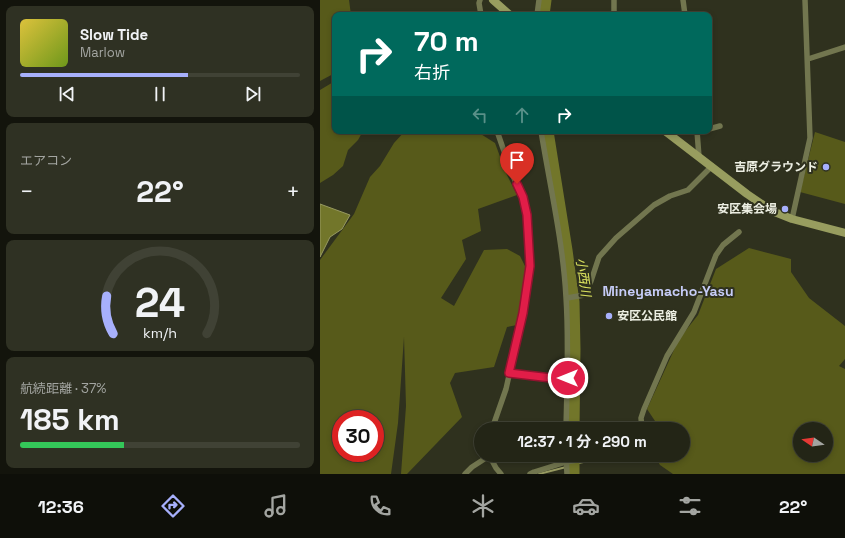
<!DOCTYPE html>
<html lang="ja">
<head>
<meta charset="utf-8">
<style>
  :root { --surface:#232516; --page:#2f3123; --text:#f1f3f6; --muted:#a3a5a1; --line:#404235; --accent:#a7b0fc }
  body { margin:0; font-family:"Space Grotesk","Noto Sans JP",sans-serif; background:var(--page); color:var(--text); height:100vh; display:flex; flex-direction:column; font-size:15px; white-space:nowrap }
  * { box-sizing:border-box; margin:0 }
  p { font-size:13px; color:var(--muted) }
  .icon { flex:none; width:22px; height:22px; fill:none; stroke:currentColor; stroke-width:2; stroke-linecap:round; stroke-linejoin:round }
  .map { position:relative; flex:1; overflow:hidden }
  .details { display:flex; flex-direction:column; gap:6px; padding:6px; background:#13140c; width:320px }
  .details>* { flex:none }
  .top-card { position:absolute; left:12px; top:12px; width:380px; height:122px; border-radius:8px; box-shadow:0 2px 6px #0003,0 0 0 1px var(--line); background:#00695c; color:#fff; overflow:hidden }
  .needle { width:26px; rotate:283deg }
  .fabs { position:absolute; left:473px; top:422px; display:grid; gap:8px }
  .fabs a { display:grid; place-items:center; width:40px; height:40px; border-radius:50%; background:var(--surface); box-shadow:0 2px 6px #0003,0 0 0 1px var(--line); font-size:20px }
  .speed { position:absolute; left:12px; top:410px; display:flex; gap:8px; font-size:20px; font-weight:700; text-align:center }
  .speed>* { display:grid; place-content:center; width:52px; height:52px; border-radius:50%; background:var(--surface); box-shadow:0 2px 6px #0003,0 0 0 1px var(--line); line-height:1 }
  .speed .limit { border:6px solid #d22; background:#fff; color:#111 }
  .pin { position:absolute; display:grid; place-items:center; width:34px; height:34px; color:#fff; margin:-41px -17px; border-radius:50% 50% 50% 0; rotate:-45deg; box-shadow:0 0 4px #0007 }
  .pin .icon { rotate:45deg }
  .me { position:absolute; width:44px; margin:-22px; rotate:270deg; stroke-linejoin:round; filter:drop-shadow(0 0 3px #0008) }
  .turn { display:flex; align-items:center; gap:14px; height:84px; padding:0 16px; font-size:18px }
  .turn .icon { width:52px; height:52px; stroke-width:2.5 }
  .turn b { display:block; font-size:28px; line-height:34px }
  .lanes { display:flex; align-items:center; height:38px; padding:0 16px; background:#0003; justify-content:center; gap:20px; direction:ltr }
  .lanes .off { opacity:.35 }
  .big { font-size:30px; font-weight:700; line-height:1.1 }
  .details .widget { flex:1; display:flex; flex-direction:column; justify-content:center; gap:6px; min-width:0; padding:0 14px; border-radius:8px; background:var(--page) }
  .details .dial { align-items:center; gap:0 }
  .dial svg { height:104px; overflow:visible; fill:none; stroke:var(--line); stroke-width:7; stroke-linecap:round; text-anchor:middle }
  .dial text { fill:var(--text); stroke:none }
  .song { display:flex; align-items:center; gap:12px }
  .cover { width:48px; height:48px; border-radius:6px; background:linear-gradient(135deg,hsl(50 70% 55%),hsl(80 70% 35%)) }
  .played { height:4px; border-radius:2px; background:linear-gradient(90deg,var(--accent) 60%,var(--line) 60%) }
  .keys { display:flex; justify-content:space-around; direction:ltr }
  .heat { display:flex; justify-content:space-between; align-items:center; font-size:22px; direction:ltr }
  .charge { height:6px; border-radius:3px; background:linear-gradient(90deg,#34c759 37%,var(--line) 0) }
  .trip { position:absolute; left:154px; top:422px; width:216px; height:40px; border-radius:20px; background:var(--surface); box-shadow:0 2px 6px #0003,0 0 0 1px var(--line); font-weight:700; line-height:40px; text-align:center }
  .menu { display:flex; height:64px; justify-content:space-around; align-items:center; background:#0e0f09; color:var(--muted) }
  .menu .icon { width:28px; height:28px }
  .menu .on { color:var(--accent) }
  .menu b { font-size:18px; color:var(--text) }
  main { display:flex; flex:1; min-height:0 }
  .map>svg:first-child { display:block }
</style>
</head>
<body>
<main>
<section class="details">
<div class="widget">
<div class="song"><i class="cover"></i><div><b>Slow Tide</b><p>Marlow</p></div></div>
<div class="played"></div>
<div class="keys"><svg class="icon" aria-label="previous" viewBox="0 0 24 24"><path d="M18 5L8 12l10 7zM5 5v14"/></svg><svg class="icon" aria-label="pause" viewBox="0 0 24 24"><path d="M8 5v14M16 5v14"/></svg><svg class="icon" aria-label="next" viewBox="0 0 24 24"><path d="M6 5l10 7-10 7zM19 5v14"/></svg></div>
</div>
<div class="widget"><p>エアコン</p>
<div class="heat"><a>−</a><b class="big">22°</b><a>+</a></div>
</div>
<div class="widget dial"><svg viewBox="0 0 100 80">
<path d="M14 69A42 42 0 1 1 86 69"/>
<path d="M14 69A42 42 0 0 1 9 40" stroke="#a7b0fc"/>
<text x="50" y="56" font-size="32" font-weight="700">24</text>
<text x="50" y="72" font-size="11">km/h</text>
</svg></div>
<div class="widget"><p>航続距離 · 37%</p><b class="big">185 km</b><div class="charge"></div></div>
</section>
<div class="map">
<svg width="525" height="474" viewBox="0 0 525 474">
  <rect width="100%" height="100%" fill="#2f311e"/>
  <g fill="#575a1a" fill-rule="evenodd">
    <path d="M 0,0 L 29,0 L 31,15 L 15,15 L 15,73 L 0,81 Z"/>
    <path d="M 15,81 L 15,131 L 43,131 L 38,140 L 28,150 L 23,166 L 13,175 L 0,183 L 0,90 Z"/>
    <path d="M 85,131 L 156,131 L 175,143 L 186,173 L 197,195 L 158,209 L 161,231 L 142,240 L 146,259 L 121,298 L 134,306 L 164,250 L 187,249 L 200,256 L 206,268 L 204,289 L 197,325 L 187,327 L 174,367 L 135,373 L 130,383 L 142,417 L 87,474 L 81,474 L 86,406 L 84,337 L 78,423 L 71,474 L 0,474 L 0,260 L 34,214 L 50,177 L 60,166 L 74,143 ZM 21,419 L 55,419 L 55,453 L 21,453 Z"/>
    <path d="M 495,132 L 525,142 L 525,204 L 480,192 Z"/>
    <path d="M 429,248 L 471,259 L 471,272 L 489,298 L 525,326 L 525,359 L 519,366 L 525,369 L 525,474 L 353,474 L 340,465 L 334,455 L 363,455 L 363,429 L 335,429 L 337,424 L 327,409 L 359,339 L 378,315 L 396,269 ZM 480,429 L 506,429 L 506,455 L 480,455 Z"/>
  </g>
  <path fill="#72762a" stroke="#979a61" d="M 0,204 L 30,215 L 22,229 L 10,237 L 0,257 Z"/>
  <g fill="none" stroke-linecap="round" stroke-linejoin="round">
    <g stroke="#979a61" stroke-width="2">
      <path d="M 286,458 L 298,455"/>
      <path d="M 254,464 L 282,458"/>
      <path d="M 219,474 L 254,465"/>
    </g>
    <g stroke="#72762a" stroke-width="11">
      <path d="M 224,15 L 226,0"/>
      <path d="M 228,131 L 247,250 L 254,302 L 255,349 L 254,429"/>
      <path d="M 254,455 L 254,474"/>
    </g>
    <g stroke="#72764f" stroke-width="5.5">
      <path d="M 160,0 L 159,3 L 161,15"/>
      <path d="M 363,0 L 365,15"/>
      <path d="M 217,15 L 219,0"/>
      <path d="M 294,15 L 294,0"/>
      <path d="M 488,59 L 525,47"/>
      <path d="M 389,129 L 400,126"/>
      <path d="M 221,131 C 230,186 243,242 246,297 C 249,341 247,385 246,429"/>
      <path d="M 377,131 L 379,157"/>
      <path d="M 472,219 L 490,138 L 485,0"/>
      <path d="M 247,298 L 264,295 L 271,281 L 279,257 L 296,238 L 334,205 L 350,196 L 368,190 L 392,166"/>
      <path d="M 189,373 L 247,380"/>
      <path d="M 172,429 L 186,389 L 203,313 L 210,266 L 207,215 L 203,197 L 192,174 L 177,131"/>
      <path d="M 322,429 L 321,418 L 324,409 L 347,356 L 374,312 L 396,255 L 403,245 L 419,232"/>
      <path d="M 169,455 L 176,468 L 181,474"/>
      <path d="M 246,455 L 247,474"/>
      <path d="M 145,474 L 152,467 L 169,456"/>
      <path d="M 210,474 L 214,472 L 246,462 L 286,455"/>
    </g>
    <g stroke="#989d5f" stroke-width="8">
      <path d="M 173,0 L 190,15"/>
      <path d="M 345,131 L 427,194 L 452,211 L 472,219 L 525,233"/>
    </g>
  </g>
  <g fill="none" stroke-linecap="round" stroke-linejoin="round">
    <g stroke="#92132f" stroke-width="10">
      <path id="route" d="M 197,184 L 203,197 L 207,215 L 210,266 L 203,313 L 189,373 L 248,380 L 248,378"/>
    </g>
    <use href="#route" stroke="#e11d48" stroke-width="7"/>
  </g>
  <g fill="#a7b0fc" stroke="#2f311e" stroke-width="1.5">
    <circle cx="506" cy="167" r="4"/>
    <circle cx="465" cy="209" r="4"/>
    <circle cx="289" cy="316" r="4"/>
  </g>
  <g text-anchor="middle" stroke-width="4" stroke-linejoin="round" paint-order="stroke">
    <g font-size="12" font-weight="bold" fill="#eceee2" stroke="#2f311e" text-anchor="end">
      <text x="498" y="171">吉原グラウンド</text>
      <text x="457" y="213">安区集会場</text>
      <text x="297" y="320" text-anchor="start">安区公民館</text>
    </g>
    <g font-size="13" font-style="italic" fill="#dae15e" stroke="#2f311e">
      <text transform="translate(264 277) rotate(82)" y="5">小西川</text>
    </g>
    <g font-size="14" font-weight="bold" fill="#c6ccf7" stroke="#2f311e">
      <text x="348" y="296">Mineyamacho-Yasu</text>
    </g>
  </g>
</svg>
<div class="fabs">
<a><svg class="needle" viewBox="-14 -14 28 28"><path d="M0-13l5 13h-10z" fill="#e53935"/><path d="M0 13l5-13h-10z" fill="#a3a5a1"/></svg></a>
</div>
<div class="speed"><div class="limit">30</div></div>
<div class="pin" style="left:197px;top:184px;background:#d93025"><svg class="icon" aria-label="arrive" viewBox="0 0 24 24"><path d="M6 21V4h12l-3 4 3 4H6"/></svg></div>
<svg class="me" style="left:248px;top:378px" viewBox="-20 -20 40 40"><circle r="17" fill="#e11d48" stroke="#fff" stroke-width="3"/><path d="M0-11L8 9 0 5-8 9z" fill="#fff"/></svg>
<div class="trip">12:37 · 1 分 · 290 m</div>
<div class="top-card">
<div class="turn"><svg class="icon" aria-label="right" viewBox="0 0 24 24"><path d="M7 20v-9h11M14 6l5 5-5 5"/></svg><div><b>70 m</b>右折</div></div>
<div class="lanes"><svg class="icon off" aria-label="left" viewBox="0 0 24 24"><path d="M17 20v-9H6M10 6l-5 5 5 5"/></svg><svg class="icon off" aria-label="ahead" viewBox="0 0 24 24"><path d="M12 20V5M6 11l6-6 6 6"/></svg><svg class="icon" aria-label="right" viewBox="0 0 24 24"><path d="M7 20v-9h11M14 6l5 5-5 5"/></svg></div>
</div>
</div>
</main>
<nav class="menu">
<b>12:36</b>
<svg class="icon on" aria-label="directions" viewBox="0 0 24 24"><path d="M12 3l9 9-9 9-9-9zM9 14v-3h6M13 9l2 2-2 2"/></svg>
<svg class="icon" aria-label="music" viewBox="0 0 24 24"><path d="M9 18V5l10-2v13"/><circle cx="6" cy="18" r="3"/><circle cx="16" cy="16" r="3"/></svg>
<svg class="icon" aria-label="phone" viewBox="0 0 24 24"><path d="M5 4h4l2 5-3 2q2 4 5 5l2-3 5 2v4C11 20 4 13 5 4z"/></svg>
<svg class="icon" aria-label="climate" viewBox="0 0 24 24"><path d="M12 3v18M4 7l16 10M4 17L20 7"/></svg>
<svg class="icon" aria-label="car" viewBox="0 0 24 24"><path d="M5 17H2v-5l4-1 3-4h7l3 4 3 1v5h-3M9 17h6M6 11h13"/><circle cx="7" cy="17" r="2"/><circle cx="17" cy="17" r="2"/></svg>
<svg class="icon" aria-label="filters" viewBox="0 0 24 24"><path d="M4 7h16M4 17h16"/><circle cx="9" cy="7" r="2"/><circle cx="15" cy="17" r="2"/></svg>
<b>22°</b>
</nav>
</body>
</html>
